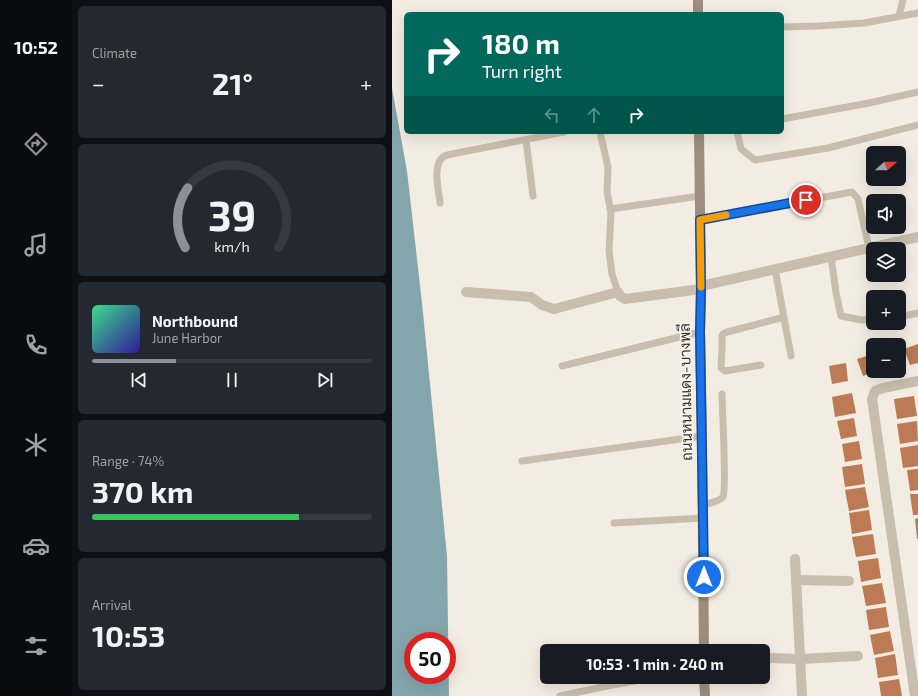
<!DOCTYPE html>
<html lang="en">
<head>
<meta charset="utf-8">
<style>
  :root { --surface:#171b24; --page:#242831; --text:#f1f3f6; --muted:#9ea1a6; --line:#363941; --accent:#8c9099 }
  body { margin:0; font-family:"Exo 2",Sarabun,sans-serif; background:var(--page); color:var(--text); height:100vh; display:flex; flex-direction:column; font-size:15px; white-space:nowrap }
  * { box-sizing:border-box; margin:0 }
  p { font-size:13px; color:var(--muted) }
  .icon { flex:none; width:22px; height:22px; fill:none; stroke:currentColor; stroke-width:2; stroke-linecap:round; stroke-linejoin:round }
  .map { position:relative; flex:1; overflow:hidden }
  .panel { display:flex; flex-direction:column; gap:6px; padding:6px; background:#0d0f14; width:320px }
  .panel>* { flex:none }
  .guide { position:absolute; left:12px; top:12px; width:380px; height:122px; border-radius:6px; box-shadow:0 4px 16px #0002; background:#00695c; color:#fff; overflow:hidden }
  .needle { width:26px; rotate:70deg }
  .buttons { position:absolute; left:474px; top:146px; display:grid; gap:8px }
  .buttons a { display:grid; place-items:center; width:40px; height:40px; border-radius:6px; background:var(--surface); box-shadow:0 4px 16px #0002; font-size:20px }
  .speed { position:absolute; left:12px; top:632px; display:flex; gap:8px; font-size:20px; font-weight:700; text-align:center }
  .speed>* { display:grid; place-content:center; width:52px; height:52px; border-radius:50%; background:var(--surface); box-shadow:0 4px 16px #0002; line-height:1 }
  .speed .limit { border:6px solid #d22; background:#fff; color:#111 }
  .pin { position:absolute; display:grid; place-items:center; width:34px; height:34px; color:#fff; margin:-17px; border:2px solid #fff; border-radius:50%; box-shadow:0 1px 4px #0007 }
  .me { position:absolute; width:44px; margin:-22px; rotate:0deg; stroke-linejoin:round; filter:drop-shadow(0 0 3px #0008) }
  .turn { display:flex; align-items:center; gap:14px; height:84px; padding:0 12px; font-size:18px }
  .turn .icon { width:52px; height:52px; stroke-width:2.5 }
  .turn b { display:block; font-size:28px; line-height:34px }
  .lanes { display:flex; align-items:center; height:38px; padding:0 12px; background:#0003; justify-content:center; gap:20px; direction:ltr }
  .lanes .off { opacity:.35 }
  .big { font-size:30px; font-weight:700; line-height:1.1 }
  .panel .card { flex:1; display:flex; flex-direction:column; justify-content:center; gap:6px; min-width:0; padding:0 14px; border-radius:6px; background:var(--page) }
  .panel .dial { align-items:center; gap:0 }
  .dial svg { height:104px; overflow:visible; fill:none; stroke:var(--line); stroke-width:7; stroke-linecap:round; text-anchor:middle }
  .dial text { fill:var(--text); stroke:none }
  .song { display:flex; align-items:center; gap:12px }
  .cover { width:48px; height:48px; border-radius:6px; background:linear-gradient(135deg,hsl(150 70% 55%),hsl(250 70% 35%)) }
  .played { height:4px; border-radius:2px; background:linear-gradient(90deg,var(--accent) 30%,var(--line) 30%) }
  .keys { display:flex; justify-content:space-around; direction:ltr }
  .heat { display:flex; justify-content:space-between; align-items:center; font-size:22px; direction:ltr }
  .charge { height:6px; border-radius:3px; background:linear-gradient(90deg,#34c759 74%,var(--line) 0) }
  .trip { position:absolute; left:148px; top:644px; width:230px; height:40px; border-radius:6px; background:var(--surface); box-shadow:0 4px 16px #0002; font-weight:700; line-height:40px; text-align:center }
  main { display:flex; flex:1; min-height:0 }
  .tabs { display:flex; flex-direction:column; width:72px; justify-content:space-around; align-items:center; background:#090b0e; color:var(--muted) }
  .tabs .icon { width:28px; height:28px }
  .tabs .active { color:var(--accent) }
  .tabs b { font-size:18px; color:var(--text) }
  .map>svg:first-child { display:block }
</style>
</head>
<body>
<main>
<nav class="tabs">
<b>10:52</b>
<svg class="icon active" aria-label="directions" viewBox="0 0 24 24"><path d="M12 3l9 9-9 9-9-9zM9 14v-3h6M13 9l2 2-2 2"/></svg>
<svg class="icon" aria-label="music" viewBox="0 0 24 24"><path d="M9 18V5l10-2v13"/><circle cx="6" cy="18" r="3"/><circle cx="16" cy="16" r="3"/></svg>
<svg class="icon" aria-label="phone" viewBox="0 0 24 24"><path d="M5 4h4l2 5-3 2q2 4 5 5l2-3 5 2v4C11 20 4 13 5 4z"/></svg>
<svg class="icon" aria-label="climate" viewBox="0 0 24 24"><path d="M12 3v18M4 7l16 10M4 17L20 7"/></svg>
<svg class="icon" aria-label="car" viewBox="0 0 24 24"><path d="M5 17H2v-5l4-1 3-4h7l3 4 3 1v5h-3M9 17h6M6 11h13"/><circle cx="7" cy="17" r="2"/><circle cx="17" cy="17" r="2"/></svg>
<svg class="icon" aria-label="filters" viewBox="0 0 24 24"><path d="M4 7h16M4 17h16"/><circle cx="9" cy="7" r="2"/><circle cx="15" cy="17" r="2"/></svg>
</nav>
<section class="panel">
<div class="card"><p>Climate</p>
<div class="heat"><a>−</a><b class="big">21°</b><a>+</a></div>
</div>
<div class="card dial"><svg viewBox="0 0 100 80">
<path d="M14 69A42 42 0 1 1 86 69"/>
<path d="M14 69A42 42 0 0 1 16 23" stroke="#8c9099"/>
<text x="50" y="56" font-size="32" font-weight="700">39</text>
<text x="50" y="72" font-size="11">km/h</text>
</svg></div>
<div class="card">
<div class="song"><i class="cover"></i><div><b>Northbound</b><p>June Harbor</p></div></div>
<div class="played"></div>
<div class="keys"><svg class="icon" aria-label="previous" viewBox="0 0 24 24"><path d="M18 5L8 12l10 7zM5 5v14"/></svg><svg class="icon" aria-label="pause" viewBox="0 0 24 24"><path d="M8 5v14M16 5v14"/></svg><svg class="icon" aria-label="next" viewBox="0 0 24 24"><path d="M6 5l10 7-10 7zM19 5v14"/></svg></div>
</div>
<div class="card"><p>Range · 74%</p><b class="big">370 km</b><div class="charge"></div></div>
<div class="card"><p>Arrival</p><b class="big">10:53</b></div>
</section>
<div class="map">
<svg width="526" height="696" viewBox="0 0 526 696">
  <rect width="100%" height="100%" fill="#f2ece2"/>
  <path fill="#83a6ad" fill-rule="evenodd" d="M 0,88 L 15,171 L 30,303 L 55,556 L 57,696 L 0,696 ZM 21,641 L 55,641 L 55,675 L 21,675 Z"/>
  <g fill="#bc7a55">
    <path d="M 526,344 L 526,363 L 518,365 L 512,349 Z"/>
    <path d="M 507,353 L 512,366 L 507,367 Z"/>
    <path d="M 481,354 L 481,371 L 485,371 L 471,376 L 465,359 Z"/>
    <path d="M 454,363 L 456,381 L 440,384 L 437,366 Z"/>
    <path d="M 460,393 L 464,413 L 443,417 L 440,397 Z"/>
    <path d="M 522,396 L 525,416 L 505,419 L 502,399 Z"/>
    <path d="M 462,418 L 465,436 L 449,439 L 445,421 Z"/>
    <path d="M 525,421 L 526,441 L 508,444 L 505,424 Z"/>
    <path d="M 467,441 L 470,459 L 453,462 L 450,444 Z"/>
    <path d="M 526,445 L 526,466 L 511,468 L 508,448 Z"/>
    <path d="M 470,464 L 473,484 L 453,487 L 450,467 Z"/>
    <path d="M 526,469 L 526,490 L 518,491 L 515,470 Z"/>
    <path d="M 473,487 L 477,507 L 457,511 L 453,490 Z"/>
    <path d="M 518,494 L 526,494 L 526,515 L 521,515 Z"/>
    <path d="M 477,510 L 480,530 L 460,534 L 457,513 Z"/>
    <path d="M 526,518 L 526,539 L 525,539 L 523,519 Z"/>
    <path d="M 481,534 L 484,554 L 464,557 L 460,537 Z"/>
    <path d="M 486,558 L 489,578 L 469,582 L 466,561 Z"/>
    <path d="M 490,583 L 494,603 L 474,606 L 470,586 Z"/>
    <path d="M 494,607 L 497,627 L 477,630 L 474,610 Z"/>
    <path d="M 498,631 L 502,651 L 482,655 L 478,635 Z"/>
    <path d="M 503,654 L 506,675 L 486,678 L 483,658 Z"/>
    <path d="M 507,679 L 510,696 L 489,696 L 487,682 Z"/>
  </g>
  <g fill="none" stroke-linecap="round" stroke-linejoin="round">
    <g stroke="#c9beae" stroke-width="7">
      <path d="M 507,16 L 511,0"/>
      <path d="M 390,27 L 427,26 L 472,23 L 526,13"/>
      <path d="M 390,119 L 477,103 L 526,92"/>
      <path d="M 208,132 L 216,167 L 215,192 L 219,213 L 217,251 L 220,274 L 226,292"/>
      <path d="M 345,132 L 349,149 L 363,160 L 436,148 L 526,125"/>
      <path d="M 134,140 L 141,196"/>
      <path d="M 48,203 C 47,191 40,166 51,157 C 53,155 57,155 60,154 L 172,132"/>
      <path d="M 218,209 L 308,196"/>
      <path d="M 308,220 L 460,192 L 466,199 L 477,248"/>
      <path d="M 439,256 L 444,293 L 449,316 L 470,320 L 481,319"/>
      <path d="M 383,269 L 399,356"/>
      <path d="M 507,317 L 526,313"/>
      <path d="M 369,365 L 333,371 L 329,368 L 330,350 L 330,336 L 331,334 L 335,332 L 392,317"/>
      <path d="M 170,366 L 308,332"/>
      <path d="M 130,461 L 310,436"/>
      <path d="M 311,505 C 317,503 327,502 331,497 C 335,489 330,409 330,394"/>
      <path d="M 222,523 L 311,518"/>
      <path d="M 168,696 L 220,685 L 265,677"/>
    </g>
    <g stroke="#c9beae" stroke-width="10">
      <path d="M 309,286 L 526,237"/>
      <path d="M 74,292 L 139,297 L 150,305 L 162,309 L 226,292 L 228,296 L 233,299 L 309,289"/>
      <path d="M 403,559 L 410,696"/>
      <path d="M 404,580 L 457,581"/>
      <path d="M 379,658 L 408,659 L 466,656"/>
      <path d="M 523,696 L 480,399 L 483,391 L 491,388 L 526,381"/>
    </g>
    <g stroke="#9d8d7f" stroke-width="10">
      <path d="M 306,0 L 306,14"/>
      <path d="M 307,132 L 309,289 L 308,332 L 310,436 L 312,651"/>
      <path d="M 312,677 L 313,696"/>
    </g>
  </g>
  <g fill="none" stroke-linecap="round" stroke-linejoin="round">
    <g stroke="#114b97" stroke-width="10">
      <path id="route" d="M 312,577 L 308,332 L 309,289 L 308,220 L 414,200"/>
    </g>
    <use href="#route" stroke="#1a73e8" stroke-width="7"/>
    <path stroke="#f59e0b" stroke-width="7" d="M 309,287 L 308,220 L 334,215"/>
  </g>
  <g text-anchor="middle" stroke-width="3.5" stroke-linejoin="round" paint-order="stroke">
    <g font-size="15" fill="#39312c" stroke="#f9f5ee">
      <text transform="translate(294 392) rotate(-91)" y="5">ถนนหนามแดง-บางพลี</text>
    </g>
  </g>
</svg>
<div class="buttons">
<a><svg class="needle" viewBox="-14 -14 28 28"><path d="M0-13l5 13h-10z" fill="#e53935"/><path d="M0 13l5-13h-10z" fill="#9ea1a6"/></svg></a>
<a><svg class="icon" aria-label="sound" viewBox="0 0 24 24"><path d="M4 9h4l5-4v14l-5-4H4zM17 9q2 3 0 6"/></svg></a>
<a><svg class="icon" aria-label="layers" viewBox="0 0 24 24"><path d="M12 4l9 5-9 5-9-5zM3 14l9 5 9-5"/></svg></a>
<a>+</a>
<a>−</a>
</div>
<div class="speed"><div class="limit">50</div></div>
<div class="pin" style="left:414px;top:200px;background:#d93025"><svg class="icon" aria-label="arrive" viewBox="0 0 24 24"><path d="M6 21V4h12l-3 4 3 4H6"/></svg></div>
<svg class="me" style="left:312px;top:577px" viewBox="-20 -20 40 40"><circle r="17" fill="#1a73e8" stroke="#fff" stroke-width="3"/><path d="M0-11L8 9 0 5-8 9z" fill="#fff"/></svg>
<div class="trip">10:53 · 1 min · 240 m</div>
<div class="guide">
<div class="turn"><svg class="icon" aria-label="right" viewBox="0 0 24 24"><path d="M7 20v-9h11M14 6l5 5-5 5"/></svg><div><b>180 m</b>Turn right</div></div>
<div class="lanes"><svg class="icon off" aria-label="left" viewBox="0 0 24 24"><path d="M17 20v-9H6M10 6l-5 5 5 5"/></svg><svg class="icon off" aria-label="ahead" viewBox="0 0 24 24"><path d="M12 20V5M6 11l6-6 6 6"/></svg><svg class="icon" aria-label="right" viewBox="0 0 24 24"><path d="M7 20v-9h11M14 6l5 5-5 5"/></svg></div>
</div>
</div>
</main>
</body>
</html>
